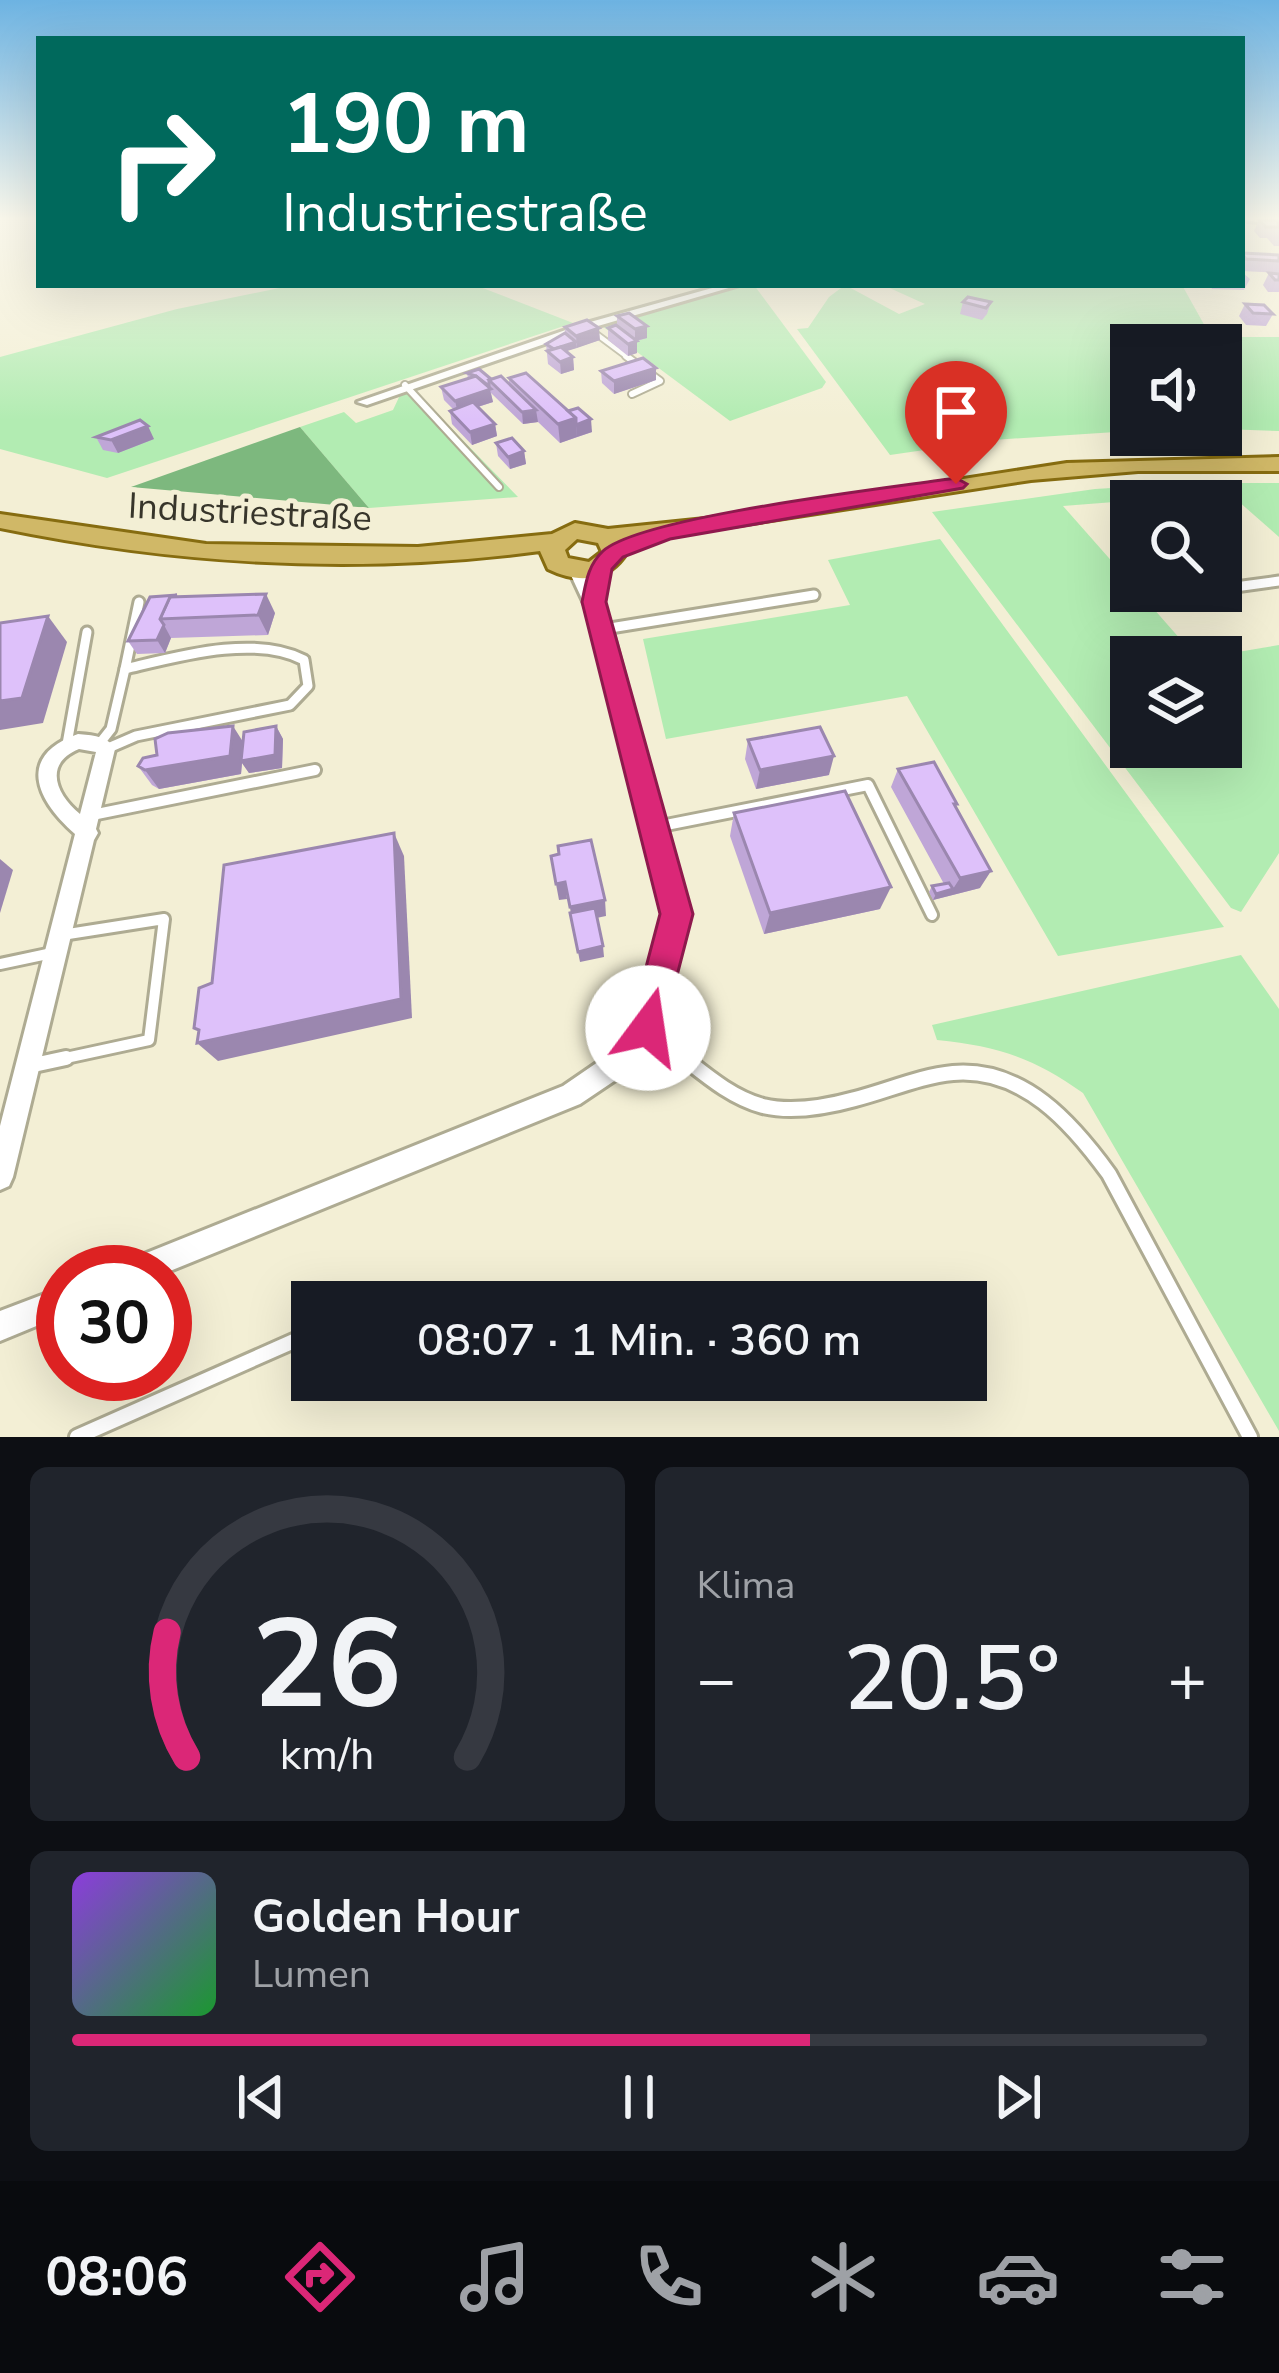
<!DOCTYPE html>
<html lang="de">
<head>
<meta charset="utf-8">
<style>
  :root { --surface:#171b24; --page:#20242c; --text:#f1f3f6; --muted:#9ea1a6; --line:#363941; --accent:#db2777 }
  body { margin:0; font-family:"Nunito Sans",sans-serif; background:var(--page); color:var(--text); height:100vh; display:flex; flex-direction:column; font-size:45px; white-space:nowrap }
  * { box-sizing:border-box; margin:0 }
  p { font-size:39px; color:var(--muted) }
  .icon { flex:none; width:66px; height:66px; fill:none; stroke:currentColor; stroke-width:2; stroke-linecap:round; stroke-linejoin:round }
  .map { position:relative; height:1437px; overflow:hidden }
  .panel { display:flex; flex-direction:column; gap:30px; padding:30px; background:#0d0f14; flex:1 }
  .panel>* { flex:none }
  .guide { position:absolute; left:36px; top:36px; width:1209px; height:252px; border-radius:0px; box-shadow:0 12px 48px #0002; background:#00695c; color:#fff; overflow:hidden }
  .tools { position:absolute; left:1110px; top:324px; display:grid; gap:24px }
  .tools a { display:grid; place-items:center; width:132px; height:132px; border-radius:0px; background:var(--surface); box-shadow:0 12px 48px #0002; font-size:60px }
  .speed { position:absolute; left:36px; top:1245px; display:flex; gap:24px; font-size:60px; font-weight:700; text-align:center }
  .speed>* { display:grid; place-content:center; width:156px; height:156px; border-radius:50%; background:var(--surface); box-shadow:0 12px 48px #0002; line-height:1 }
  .speed .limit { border:18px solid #d22; background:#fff; color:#111 }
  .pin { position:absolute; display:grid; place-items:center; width:102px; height:102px; color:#fff; margin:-123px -51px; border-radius:50% 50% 50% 0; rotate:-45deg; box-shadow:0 0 12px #0007 }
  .pin .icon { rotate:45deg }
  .me { position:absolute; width:132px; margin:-66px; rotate:14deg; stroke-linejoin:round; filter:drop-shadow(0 0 9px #0008) }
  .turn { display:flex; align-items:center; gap:42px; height:252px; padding:0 48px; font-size:54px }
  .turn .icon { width:156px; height:156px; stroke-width:2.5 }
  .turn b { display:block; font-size:84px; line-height:102px }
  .big { font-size:90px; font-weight:600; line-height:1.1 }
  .panel .widget { flex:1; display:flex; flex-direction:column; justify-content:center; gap:18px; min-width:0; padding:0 42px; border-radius:18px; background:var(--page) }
  .panel .dial { align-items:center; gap:0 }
  .dial svg { height:312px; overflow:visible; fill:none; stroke:var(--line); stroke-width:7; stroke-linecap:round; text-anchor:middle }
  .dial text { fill:var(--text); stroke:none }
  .song { display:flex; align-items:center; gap:36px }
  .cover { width:144px; height:144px; border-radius:18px; background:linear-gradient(135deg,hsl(270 70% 55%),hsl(130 70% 35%)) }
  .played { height:12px; border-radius:6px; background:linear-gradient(90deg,var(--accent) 65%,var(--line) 65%) }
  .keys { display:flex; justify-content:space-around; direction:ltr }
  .heat { display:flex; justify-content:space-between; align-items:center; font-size:66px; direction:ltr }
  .panel .tiles { flex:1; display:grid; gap:30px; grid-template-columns:1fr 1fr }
  .widget:last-child { grid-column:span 2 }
  .trip { position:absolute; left:291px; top:1281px; width:696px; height:120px; border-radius:0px; background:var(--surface); box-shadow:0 12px 48px #0002; font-weight:600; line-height:120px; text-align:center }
  .dock { display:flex; height:192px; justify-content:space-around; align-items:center; background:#090b0e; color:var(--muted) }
  .dock .icon { width:84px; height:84px }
  .dock .selected { color:var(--accent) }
  .dock b { font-size:54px; color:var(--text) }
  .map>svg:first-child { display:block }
</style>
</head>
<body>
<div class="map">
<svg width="1279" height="1437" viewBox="0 0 1279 1437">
  <rect width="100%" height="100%" fill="#f3efd5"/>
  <g fill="#b2ecb2">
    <path d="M 294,285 L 475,285 L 573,323 L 107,478 L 0,449 L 0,357 L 177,309 Z"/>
    <path d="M 743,285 L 754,285 L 826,382 L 822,388 L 730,421 L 602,326 Z"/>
    <path d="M 845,285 L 899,314 L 925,304 L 883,285 L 1182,285 L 1211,337 L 1279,337 L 1279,431 L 1221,429 L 1221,345 L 1131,345 L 1131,431 L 993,440 L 890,455 L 797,329 L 808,328 L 829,297 Z"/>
    <path d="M 412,388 L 518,497 L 369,508 L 300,427 L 344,412 L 356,423 L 393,410 L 401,393 Z"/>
    <path d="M 1196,483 L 1279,483 L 1279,537 L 1229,493 L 1063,506 L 1131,583 L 1131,591 L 1138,591 L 1196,657 L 1131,657 L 1131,747 L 1221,747 L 1221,657 L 1208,657 L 1279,645 L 1279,853 L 1241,912 L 1231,908 L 932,512 L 1095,489 Z"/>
    <path d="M 940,539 L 1224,927 L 1058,956 L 907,696 L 666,739 L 643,639 L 850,605 L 828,560 Z"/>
    <path d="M 1241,955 L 1279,1009 L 1279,1431 L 1083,1093 C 1034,1058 998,1046 937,1040 L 932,1025 Z"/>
  </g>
  <path fill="#7db87e" d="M 300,427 L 369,508 L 131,487 Z"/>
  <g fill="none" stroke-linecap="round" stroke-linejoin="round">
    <g stroke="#aeab92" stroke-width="8">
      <path id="service-far4" d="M 591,330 L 630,359"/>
    </g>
    <g stroke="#aeab92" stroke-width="10">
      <g id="service-far3">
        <path d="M 626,356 L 660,381 L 632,394"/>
        <path d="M 405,385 L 499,487"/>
      </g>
    </g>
    <g stroke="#aeab92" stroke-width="15">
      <g id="service-far2">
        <path d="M 1228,588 L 1279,581"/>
        <path d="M 604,629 L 814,595"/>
        <path d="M 125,669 L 139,602"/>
        <path d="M 100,743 L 111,729 L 125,669 C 176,657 255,634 304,660 L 308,686 L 290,705 L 136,736 L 106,749"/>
        <path d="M 67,744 L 87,632"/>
      </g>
    </g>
    <g stroke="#aeab92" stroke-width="16">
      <g id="service-far1">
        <path d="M 92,815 L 315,770"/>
        <path d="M 656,827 L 868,785 L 932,915"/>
        <path d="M 0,964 L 52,953"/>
        <path d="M 648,1028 L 688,1061"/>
        <path d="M 52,1061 L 149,1040 L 164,919 L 62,935"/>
      </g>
    </g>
    <g stroke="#aeab92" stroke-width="20">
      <g id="service">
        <path d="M 684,1058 C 708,1077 733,1098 763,1106 C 792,1113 826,1107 855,1099 C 887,1091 920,1076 953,1073 C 1023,1067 1072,1123 1109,1174 L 1250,1437"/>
        <path d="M 29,1066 L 66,1058"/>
        <path d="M 77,1437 L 312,1333"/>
      </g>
    </g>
    <g stroke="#aeab92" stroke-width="6">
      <g id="minor">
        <path d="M 1244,218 L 1279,218 L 1279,224 L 1248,221 Z"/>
        <path d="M 723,285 L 739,285 L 591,328 L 367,405 L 357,402 L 583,324 Z"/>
        <path d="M 577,566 L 585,571 L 612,629 L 688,913 L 656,1036 L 632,1069 L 580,1104 L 165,1273 L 120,1272 L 124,1262 L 563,1086 L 614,1051 L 638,1022 L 666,913 L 596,629 L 569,571 Z"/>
        <path d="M 78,734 C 91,735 108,736 115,749 L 96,829 L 98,833 L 94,840 L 13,1177 L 9,1186 L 0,1190 L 0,1126 L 75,834 C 36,800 16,756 78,734 ZM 79,749 L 96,752 L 80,814 C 56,794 43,764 79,749 Z"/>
        <path d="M 63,1287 L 63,1315 L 0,1341 L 0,1311 Z"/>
      </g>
    </g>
    <g stroke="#866c10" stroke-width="6">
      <path id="primary" d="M 1279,457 L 1279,471 L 1138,471 L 1031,480 L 623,543 L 627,552 C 608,582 579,584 548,569 L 540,551 C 358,575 180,565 0,528 L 0,514 L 206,544 L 418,547 L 552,534 L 575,523 L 608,529 L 705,519 L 1067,463 ZM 577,539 L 598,543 L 602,552 L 589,562 L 568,558 L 565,550 Z"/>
    </g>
    <use href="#service-far4" stroke="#fff" stroke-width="4.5"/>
    <use href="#service-far3" stroke="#fff" stroke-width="6"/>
    <use href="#service-far2" stroke="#fff" stroke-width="9"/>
    <use href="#service-far1" stroke="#fff" stroke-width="10"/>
    <use href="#service" stroke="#fff" stroke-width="14"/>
    <use href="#minor" fill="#fff" fill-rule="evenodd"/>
    <use href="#primary" fill="#d0b867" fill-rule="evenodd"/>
  </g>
  <g fill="#bfa6d7">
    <path d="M 1259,220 L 1279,222 L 1279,246 L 1274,246 L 1267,238 L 1260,238 L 1254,231 Z"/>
    <path d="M 1242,253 L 1279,255 L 1279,273 L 1242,271 Z"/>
    <path d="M 1242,272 L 1250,279 L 1244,290 L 1212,289 L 1210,285 L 1242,285 Z"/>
    <path d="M 1269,273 L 1279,274 L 1279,292 L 1268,292 L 1263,285 Z"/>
    <path d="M 963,302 L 991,302 L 987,314 L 982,320 L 960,314 Z"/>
    <path d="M 1245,304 L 1273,314 L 1266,326 L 1246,325 L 1239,316 Z"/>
    <path d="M 617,316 L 647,326 L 647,338 L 637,341 L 637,353 L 628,356 L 608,340 L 608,328 L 617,326 Z"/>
    <path d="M 565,327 L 600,340 L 566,351 L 573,357 L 574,370 L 561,374 L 548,364 L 546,344 L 565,333 Z"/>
    <path d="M 601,371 L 656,380 L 614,394 L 602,383 Z"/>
    <path d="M 467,373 L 509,384 L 509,378 L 592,432 L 560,443 L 538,422 L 523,424 L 491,393 L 493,402 L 478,407 L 495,424 L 497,436 L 472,445 L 452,424 L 450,411 L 454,410 L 444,400 L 441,387 L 468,379 Z"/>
    <path d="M 96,437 L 154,439 L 118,453 L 103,450 Z"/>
    <path d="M 496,443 L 524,451 L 526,464 L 510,469 L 498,456 Z"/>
    <path d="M 178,597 L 275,613 L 268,635 L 171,638 L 165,653 L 137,654 L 128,641 Z"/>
    <path d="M 276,726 L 283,739 L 282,768 L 249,773 L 242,763 L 241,774 L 159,789 L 152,785 L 138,766 L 243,742 Z"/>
    <path d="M 748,740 L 829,775 L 756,789 L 745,759 Z"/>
    <path d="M 898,769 L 955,808 L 980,888 L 933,900 L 929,892 L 932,886 L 944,884 L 891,787 Z"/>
    <path d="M 734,813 L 880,909 L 764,934 L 730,836 Z"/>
  </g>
  <g fill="#9b87af">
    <path d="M 647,326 L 647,338 L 635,341 L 635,329 Z"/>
    <path d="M 599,328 L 600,340 L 577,348 L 576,336 Z"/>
    <path d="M 637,341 L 637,353 L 628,356 L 628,344 Z"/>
    <path d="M 576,342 L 577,348 L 554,355 L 554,349 Z"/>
    <path d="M 573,357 L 574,370 L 561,374 L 560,362 Z"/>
    <path d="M 656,368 L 656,380 L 614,394 L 614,381 Z"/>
    <path d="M 489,386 L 493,402 L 458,413 L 455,401 L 490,390 Z"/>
    <path d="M 536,410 L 538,422 L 523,424 L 522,412 Z"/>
    <path d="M 576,418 L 577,437 L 560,443 L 558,424 Z"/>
    <path d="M 591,419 L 592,432 L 577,437 L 576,425 Z"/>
    <path d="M 495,424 L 497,436 L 472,445 L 470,432 Z"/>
    <path d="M 148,426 L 154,439 L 118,453 L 111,440 Z"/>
    <path d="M 524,451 L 526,464 L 510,469 L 508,457 Z"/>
    <path d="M 266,594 L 275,613 L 268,635 L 258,615 Z"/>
    <path d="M 48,616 L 67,642 L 43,723 L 0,730 L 0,701 Z"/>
    <path d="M 164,625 L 171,638 L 165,653 L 157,640 Z"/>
    <path d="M 233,726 L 245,745 L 276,726 L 283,739 L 282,768 L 249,773 L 242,763 L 241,774 L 159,789 L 145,770 Z"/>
    <path d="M 834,756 L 829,775 L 756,789 L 760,770 Z"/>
    <path d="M 394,833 L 404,856 L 412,1018 L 218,1061 L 197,1043 Z"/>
    <path d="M 0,859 L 13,870 L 0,913 Z"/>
    <path d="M 991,871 L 980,888 L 933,900 L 936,894 L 953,889 L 960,878 Z"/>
    <path d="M 565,882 L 567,899 L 559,900 L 556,884 Z"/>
    <path d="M 891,887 L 880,909 L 764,934 L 770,913 Z"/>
    <path d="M 605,900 L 606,916 L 572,923 L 570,907 Z"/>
    <path d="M 603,946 L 604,957 L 580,962 L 578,952 Z"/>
  </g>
  <g fill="#dec1fa" stroke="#9b87af" stroke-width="3">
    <path d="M 1259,220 L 1277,220 L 1279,227 L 1266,227 Z"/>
    <path d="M 1242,253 L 1279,255 L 1279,261 L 1246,259 Z"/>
    <path d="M 1269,273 L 1279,274 L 1279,280 L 1275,280 Z"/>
    <path d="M 968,297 L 991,302 L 986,308 L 963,302 Z"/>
    <path d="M 1245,304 L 1264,305 L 1273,314 L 1253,313 Z"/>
    <path d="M 629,313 L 647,326 L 635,329 L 617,316 Z"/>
    <path d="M 587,320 L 599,328 L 576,336 L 565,327 Z"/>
    <path d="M 616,325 L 637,341 L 628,344 L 608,328 Z"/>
    <path d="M 565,333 L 576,342 L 554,349 L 546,344 Z"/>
    <path d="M 561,347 L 573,357 L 560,362 L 547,351 Z"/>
    <path d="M 643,358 L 656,368 L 614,381 L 601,371 Z"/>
    <path d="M 479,369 L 491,379 L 489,380 L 489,386 L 476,376 L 467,373 Z"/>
    <path d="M 526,373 L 576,418 L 558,424 L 509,378 Z"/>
    <path d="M 476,376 L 491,389 L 455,401 L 441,387 Z"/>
    <path d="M 501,376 L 536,410 L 522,412 L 489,380 Z"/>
    <path d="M 473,402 L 495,424 L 470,432 L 450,411 Z"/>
    <path d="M 578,408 L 591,419 L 576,425 L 576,418 L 568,411 Z"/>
    <path d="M 140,420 L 148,426 L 111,440 L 96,437 Z"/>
    <path d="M 512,438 L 524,451 L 508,457 L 496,443 Z"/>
    <path d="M 266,594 L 258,615 L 160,619 L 170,597 Z"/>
    <path d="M 177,595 L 170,597 L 160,619 L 164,625 L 157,640 L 128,641 L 150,597 Z"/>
    <path d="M 48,616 L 22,698 L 0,701 L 0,623 Z"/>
    <path d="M 233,726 L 230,756 L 145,770 L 138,766 L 143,758 L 157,755 L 155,739 L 168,733 Z"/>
    <path d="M 276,726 L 275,755 L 241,761 L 244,732 Z"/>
    <path d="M 820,727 L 834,756 L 760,770 L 748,740 Z"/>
    <path d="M 934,762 L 957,804 L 954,804 L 991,871 L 960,878 L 898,769 Z"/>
    <path d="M 845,791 L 891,887 L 770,913 L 734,813 Z"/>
    <path d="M 394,833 L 401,999 L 197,1043 L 199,1030 L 194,1028 L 199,988 L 212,983 L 224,865 Z"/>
    <path d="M 591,840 L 605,900 L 570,907 L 565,882 L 556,884 L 551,856 L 559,854 L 558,846 Z"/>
    <path d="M 949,883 L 953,889 L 936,894 L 932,886 Z"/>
    <path d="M 595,908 L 603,946 L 578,952 L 570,913 Z"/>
  </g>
  <linearGradient id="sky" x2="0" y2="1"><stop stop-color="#6db3e2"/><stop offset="0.52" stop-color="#faf8ec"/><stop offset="1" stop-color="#faf8ec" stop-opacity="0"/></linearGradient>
  <rect width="1279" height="420" fill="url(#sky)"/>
  <path fill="#db2777" stroke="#8e194d" stroke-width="3" d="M 956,478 L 967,484 L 963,488 L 670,539 L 623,557 L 612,569 L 606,602 L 693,914 L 660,1041 L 648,1046 L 635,1041 L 630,1028 L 660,914 L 582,602 C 586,582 588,565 603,551 C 642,516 890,488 956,478 Z"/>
  <g text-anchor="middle" stroke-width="10" stroke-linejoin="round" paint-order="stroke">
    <g font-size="36" fill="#37352b" stroke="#f3efd5">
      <text transform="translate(250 511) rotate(3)" y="13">Industriestraße</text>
    </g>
  </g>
</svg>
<div class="tools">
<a><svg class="icon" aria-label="sound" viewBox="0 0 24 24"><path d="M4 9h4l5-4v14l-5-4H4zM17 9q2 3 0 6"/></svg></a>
<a><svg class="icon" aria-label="search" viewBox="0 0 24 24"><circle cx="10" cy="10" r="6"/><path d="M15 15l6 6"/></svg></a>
<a><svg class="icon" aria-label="layers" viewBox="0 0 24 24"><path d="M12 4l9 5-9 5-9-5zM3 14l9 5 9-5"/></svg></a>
</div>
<div class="speed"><div class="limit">30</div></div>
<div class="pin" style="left:956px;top:484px;background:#d93025"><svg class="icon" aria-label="arrive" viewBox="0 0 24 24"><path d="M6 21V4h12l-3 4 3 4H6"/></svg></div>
<svg class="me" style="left:648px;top:1028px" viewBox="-20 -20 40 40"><circle r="19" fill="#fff"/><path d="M0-13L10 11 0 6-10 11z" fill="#db2777"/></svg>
<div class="trip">08:07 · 1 Min. · 360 m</div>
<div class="guide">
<div class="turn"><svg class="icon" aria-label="right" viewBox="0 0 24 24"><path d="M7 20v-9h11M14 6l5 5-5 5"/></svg><div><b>190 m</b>Industriestraße</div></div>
</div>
</div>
<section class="panel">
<div class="tiles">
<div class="widget dial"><svg viewBox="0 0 100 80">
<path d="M14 69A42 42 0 1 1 86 69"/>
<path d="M14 69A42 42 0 0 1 9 37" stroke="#db2777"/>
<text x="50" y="56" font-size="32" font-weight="700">26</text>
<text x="50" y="72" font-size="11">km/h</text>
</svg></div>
<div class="widget"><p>Klima</p>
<div class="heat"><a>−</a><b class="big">20.5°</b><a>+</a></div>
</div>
<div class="widget">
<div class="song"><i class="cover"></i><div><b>Golden Hour</b><p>Lumen</p></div></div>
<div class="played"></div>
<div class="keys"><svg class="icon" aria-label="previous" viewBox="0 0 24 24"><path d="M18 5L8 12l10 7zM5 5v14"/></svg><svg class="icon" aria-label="pause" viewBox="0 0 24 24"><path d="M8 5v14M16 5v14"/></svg><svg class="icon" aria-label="next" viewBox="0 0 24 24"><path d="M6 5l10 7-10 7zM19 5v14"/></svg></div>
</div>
</div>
</section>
<nav class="dock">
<b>08:06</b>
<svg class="icon selected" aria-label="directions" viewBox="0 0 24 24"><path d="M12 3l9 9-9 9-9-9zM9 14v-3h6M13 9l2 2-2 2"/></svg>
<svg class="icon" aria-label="music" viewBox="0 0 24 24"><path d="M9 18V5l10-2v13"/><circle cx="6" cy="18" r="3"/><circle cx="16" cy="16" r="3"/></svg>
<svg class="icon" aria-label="phone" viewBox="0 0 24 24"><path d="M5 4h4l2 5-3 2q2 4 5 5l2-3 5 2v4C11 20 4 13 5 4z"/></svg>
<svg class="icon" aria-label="climate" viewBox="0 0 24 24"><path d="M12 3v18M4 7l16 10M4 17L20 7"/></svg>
<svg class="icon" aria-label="car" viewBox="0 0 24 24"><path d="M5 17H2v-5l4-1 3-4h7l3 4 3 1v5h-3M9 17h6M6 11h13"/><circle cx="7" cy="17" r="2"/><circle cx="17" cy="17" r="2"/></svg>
<svg class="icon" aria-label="filters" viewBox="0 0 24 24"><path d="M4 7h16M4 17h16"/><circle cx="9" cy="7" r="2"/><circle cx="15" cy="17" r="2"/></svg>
</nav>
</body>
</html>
